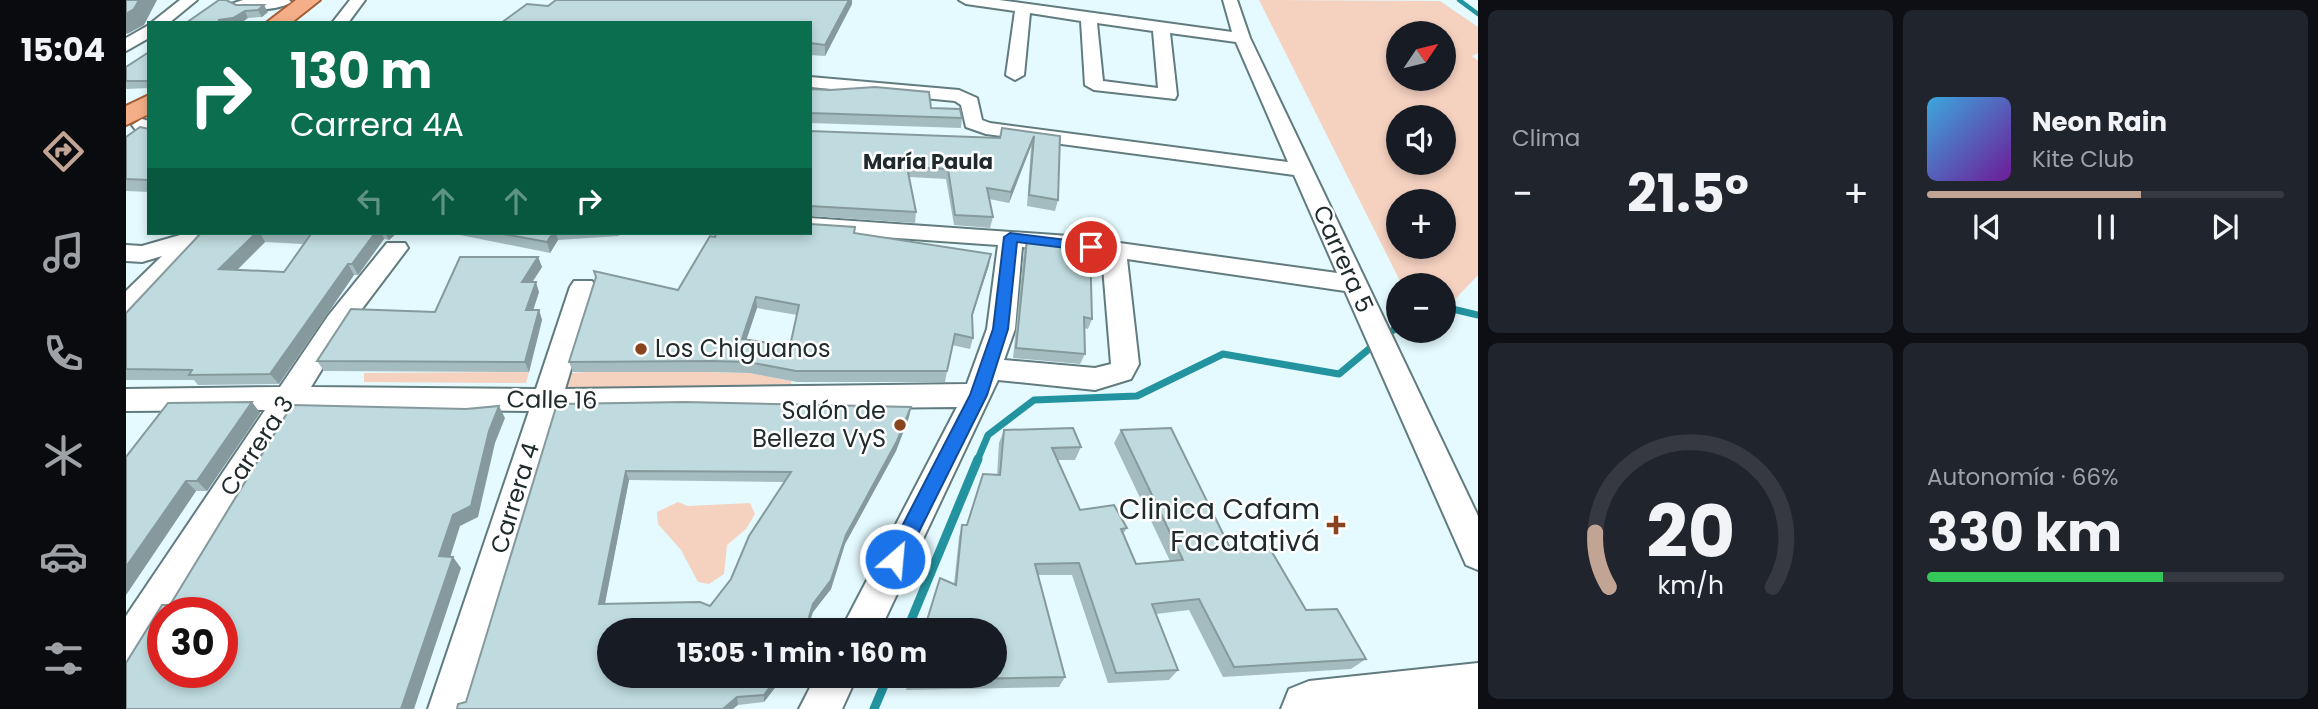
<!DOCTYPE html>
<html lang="es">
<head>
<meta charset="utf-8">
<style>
  :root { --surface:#171b24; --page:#20242c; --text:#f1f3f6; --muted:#9ea1a6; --line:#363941; --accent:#c2a494 }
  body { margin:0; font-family:Poppins,sans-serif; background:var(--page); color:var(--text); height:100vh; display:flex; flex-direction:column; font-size:26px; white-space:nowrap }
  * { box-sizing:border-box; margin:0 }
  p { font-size:23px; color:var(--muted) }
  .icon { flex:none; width:38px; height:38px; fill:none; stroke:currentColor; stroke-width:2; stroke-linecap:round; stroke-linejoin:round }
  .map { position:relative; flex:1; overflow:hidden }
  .panel { display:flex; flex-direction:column; gap:10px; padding:10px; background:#0d0f14; width:840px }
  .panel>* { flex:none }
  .hud { position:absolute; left:21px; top:21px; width:665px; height:214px; border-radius:0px; box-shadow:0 4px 10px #0003; background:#0b6e4f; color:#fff; overflow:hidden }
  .needle { width:46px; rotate:55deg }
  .controls { position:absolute; left:1260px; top:21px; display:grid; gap:14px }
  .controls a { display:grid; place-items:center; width:70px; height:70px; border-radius:50%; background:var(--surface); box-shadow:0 4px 10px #0003; font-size:35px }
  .speed { position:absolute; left:21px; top:597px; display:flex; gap:14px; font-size:35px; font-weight:700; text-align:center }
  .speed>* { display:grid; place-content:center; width:91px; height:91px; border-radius:50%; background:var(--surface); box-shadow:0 4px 10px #0003; line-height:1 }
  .speed .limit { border:10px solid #d22; background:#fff; color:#111 }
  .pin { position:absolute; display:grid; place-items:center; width:60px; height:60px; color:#fff; margin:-30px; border:4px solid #fff; border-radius:50%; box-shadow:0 2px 7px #0007 }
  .me { position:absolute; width:77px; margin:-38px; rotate:27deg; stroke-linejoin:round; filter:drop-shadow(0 0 5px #0008) }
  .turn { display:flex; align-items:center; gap:24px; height:147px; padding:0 28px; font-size:32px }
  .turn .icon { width:91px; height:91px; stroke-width:2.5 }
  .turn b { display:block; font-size:49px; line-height:60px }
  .lanes { display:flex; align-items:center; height:66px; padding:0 28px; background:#0003; justify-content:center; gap:35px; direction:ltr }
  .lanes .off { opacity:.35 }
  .big { font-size:52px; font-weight:700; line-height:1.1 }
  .panel .widget { flex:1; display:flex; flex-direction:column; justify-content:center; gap:10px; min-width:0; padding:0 24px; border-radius:10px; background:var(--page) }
  .panel .dial { align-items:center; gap:0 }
  .dial svg { height:182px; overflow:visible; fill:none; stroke:var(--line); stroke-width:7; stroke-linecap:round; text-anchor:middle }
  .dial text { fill:var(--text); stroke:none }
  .song { display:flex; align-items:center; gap:21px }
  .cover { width:84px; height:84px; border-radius:10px; background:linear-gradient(135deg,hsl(200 70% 55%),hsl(280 70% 35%)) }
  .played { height:7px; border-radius:4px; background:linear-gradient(90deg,var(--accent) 60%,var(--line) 60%) }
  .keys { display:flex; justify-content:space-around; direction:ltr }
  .heat { display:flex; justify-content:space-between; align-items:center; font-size:38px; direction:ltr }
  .charge { height:10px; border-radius:5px; background:linear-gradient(90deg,#34c759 66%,var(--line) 0) }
  .panel .tiles { flex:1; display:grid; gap:10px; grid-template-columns:repeat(2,1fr) }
  .trip { position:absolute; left:471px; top:618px; width:410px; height:70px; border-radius:35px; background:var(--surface); box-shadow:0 4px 10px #0003; font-weight:700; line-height:70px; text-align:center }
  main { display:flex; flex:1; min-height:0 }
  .menu { display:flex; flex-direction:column; width:126px; justify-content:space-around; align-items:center; background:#090b0e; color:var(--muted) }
  .menu .icon { width:49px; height:49px }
  .menu .selected { color:var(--accent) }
  .menu b { font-size:32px; color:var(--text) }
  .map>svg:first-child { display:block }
</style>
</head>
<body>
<main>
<nav class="menu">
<b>15:04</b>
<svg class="icon selected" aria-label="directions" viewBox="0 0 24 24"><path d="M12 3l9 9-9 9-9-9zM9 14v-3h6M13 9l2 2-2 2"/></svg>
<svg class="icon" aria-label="music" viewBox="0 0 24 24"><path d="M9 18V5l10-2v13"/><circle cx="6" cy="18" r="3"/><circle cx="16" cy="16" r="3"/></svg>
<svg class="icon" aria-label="phone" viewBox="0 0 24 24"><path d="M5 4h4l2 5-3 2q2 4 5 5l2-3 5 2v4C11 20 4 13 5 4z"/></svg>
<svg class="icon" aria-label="climate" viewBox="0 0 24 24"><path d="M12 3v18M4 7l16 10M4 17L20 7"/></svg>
<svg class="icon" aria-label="car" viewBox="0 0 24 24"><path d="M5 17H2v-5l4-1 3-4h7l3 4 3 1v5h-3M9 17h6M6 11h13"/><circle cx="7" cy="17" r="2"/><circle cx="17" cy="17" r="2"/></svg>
<svg class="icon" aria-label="filters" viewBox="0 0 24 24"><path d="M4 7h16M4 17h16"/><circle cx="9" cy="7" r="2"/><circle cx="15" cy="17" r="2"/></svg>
</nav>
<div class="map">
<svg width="1352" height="709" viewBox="0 0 1352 709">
  <rect width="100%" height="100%" fill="#e4fafe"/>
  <g fill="#f5d1c0" fill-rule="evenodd">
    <path d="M 1133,0 L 1314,1 L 1352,27 L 1352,53 L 1346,56 L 1352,61 L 1352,275 L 1318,311 L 1318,285 L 1276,285 ZM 1318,33 L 1318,79 L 1272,79 L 1272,33 ZM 1318,117 L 1318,163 L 1272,163 L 1272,117 ZM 1318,201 L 1318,247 L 1272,247 L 1272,201 Z"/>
    <path d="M 489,370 L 623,373 L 665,381 L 666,386 L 440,390 L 445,373 Z"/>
    <path d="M 403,372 L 400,383 L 238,382 L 238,373 Z"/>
    <path d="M 552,502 L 562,506 L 624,503 L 629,514 L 620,529 L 601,545 L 598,574 L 583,584 L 572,582 L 555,550 L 532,524 L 531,512 Z"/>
  </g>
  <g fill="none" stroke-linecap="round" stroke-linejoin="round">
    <path stroke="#2393a0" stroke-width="4.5" d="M 1333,0 L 1352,14"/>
    <g stroke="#2393a0" stroke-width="7">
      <path d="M 1318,307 L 1352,315"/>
      <path d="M 1258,336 L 1272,327"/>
      <path d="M 851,461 L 862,435 L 908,400 L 1011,396 L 1097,354 L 1213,374 L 1249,344"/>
    </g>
    <g stroke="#2393a0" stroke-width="9">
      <path d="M 781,630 L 852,459"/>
      <path d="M 748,709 L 762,676"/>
    </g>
    <g stroke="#617b7e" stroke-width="4">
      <g id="minor">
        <path d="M 54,0 L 71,0 L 43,23 L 25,23 Z"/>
        <path d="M 117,0 L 163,0 L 165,2 C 155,10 112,14 102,5 Z"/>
        <path d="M 224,0 L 239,0 L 222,23 L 206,23 Z"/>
        <path d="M 833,0 L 873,0 L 1106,32 L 1097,0 L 1111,0 L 1124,38 L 1352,516 L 1352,570 L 1340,565 L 1219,291 L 1001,259 L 1013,364 L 1005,379 L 969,390 L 872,380 L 754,630 L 715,630 L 831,407 L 433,411 L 344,709 L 302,709 L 403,411 L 171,409 L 45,612 L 37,612 C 37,635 21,661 0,669 L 0,616 L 139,410 L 0,411 L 0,389 L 154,387 L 202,316 L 261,243 L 279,243 L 282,248 L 220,330 L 185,387 L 410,389 L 444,287 L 448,281 L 466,281 L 470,287 L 439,389 L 841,384 L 861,329 L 872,245 L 684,232 L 684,218 L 943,236 L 1211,273 L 1168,175 L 860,134 L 840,127 L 835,105 L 829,101 L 684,87 L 684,77 L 833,90 L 851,98 L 856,120 L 864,123 L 1162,162 L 1110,42 L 1044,33 L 1051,95 L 1049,99 L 968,90 L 959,85 L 955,21 L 904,13 L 898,75 L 889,80 L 880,75 L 889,11 L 840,4 ZM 971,23 L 1027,31 L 1032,88 L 977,81 ZM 896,247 L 976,255 L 985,364 L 969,368 L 878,360 L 889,329 Z"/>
        <path d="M 23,25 L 23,38 L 0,51 L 0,38 Z"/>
        <path d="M 16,119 L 23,121 L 23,133 L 9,129 L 6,125 Z"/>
        <path d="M 61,233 L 86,233 L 9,312 L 0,315 L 0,291 L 36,256 L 16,262 L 0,261 L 0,245 L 16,246 Z"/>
        <path d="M 690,676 L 731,676 L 716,709 L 673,709 Z"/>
      </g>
    </g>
    <g stroke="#617b7e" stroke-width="4">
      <path id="secondary" d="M 1352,663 L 1352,709 L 1155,709 L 1163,689 L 1183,681 Z"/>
    </g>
    <g stroke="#a55d34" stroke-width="4">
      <g id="primary">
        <path d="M 170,0 L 194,0 L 165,23 L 140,23 Z"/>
        <path d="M 23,95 L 23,114 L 0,125 L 0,106 Z"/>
      </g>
    </g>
    <use href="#minor" fill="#fff" fill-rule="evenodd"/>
    <use href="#secondary" fill="#fff" fill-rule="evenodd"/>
    <use href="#primary" fill="#f4ae88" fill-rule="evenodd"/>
  </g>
  <g fill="#a4bcc0" fill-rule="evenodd">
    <path d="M 430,0 L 726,0 L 726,4 L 699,56 L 684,55 L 684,23 L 422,6 Z"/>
    <path d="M 110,5 L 142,12 L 136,17 L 122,18 Z"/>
    <path d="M 23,52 L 23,88 L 0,89 L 0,67 Z"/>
    <path d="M 684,89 L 805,108 L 836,118 L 835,128 L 684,123 Z"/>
    <path d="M 23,129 L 23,192 L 0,191 L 0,137 Z"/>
    <path d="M 684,131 L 874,138 L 934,136 L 932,200 L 929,211 L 901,206 L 905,146 L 883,203 L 863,199 L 867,217 L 864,228 L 828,225 L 820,179 L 783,177 L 790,212 L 789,223 L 684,216 Z"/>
    <path d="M 75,233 L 271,233 L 263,240 L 258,239 L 232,275 L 228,275 L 153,384 L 72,385 L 68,380 L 0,380 L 0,313 ZM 139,242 L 178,244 L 158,272 L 111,270 Z"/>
    <path d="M 324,233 L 494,233 L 493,236 L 432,240 L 424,253 Z"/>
    <path d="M 728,233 L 863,265 L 846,317 L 847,338 L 844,349 L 826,345 L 819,382 L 671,382 L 623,373 L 587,372 L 447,372 L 443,362 L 552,290 L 589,237 ZM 631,308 L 671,315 L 664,346 L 620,340 Z"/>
    <path d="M 901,240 L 966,319 L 962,329 L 958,328 L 959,354 L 954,364 L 887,358 L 898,250 Z"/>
    <path d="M 412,257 L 416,267 L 406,282 L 413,292 L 407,310 L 413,310 L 416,320 L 403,372 L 198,371 L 191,361 L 309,312 Z"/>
    <path d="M 126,402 L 134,413 L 81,491 L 70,491 L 0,595 L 42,403 Z"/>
    <path d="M 431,404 L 785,407 L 783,417 L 770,451 L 719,544 L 705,589 L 687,612 L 681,630 L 483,630 L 483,676 L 658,676 L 638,702 L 612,705 L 340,702 ZM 503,480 L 658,482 L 605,579 L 584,606 L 479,604 Z"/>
    <path d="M 878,430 L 955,447 L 949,460 L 932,460 L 954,510 L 1001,528 L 997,534 L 1010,564 L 1044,561 L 988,443 L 995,430 L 1105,550 L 1240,659 L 1225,669 L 1097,677 L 1063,610 L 1030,614 L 1052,670 L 1043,680 L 982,683 L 946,575 L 912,575 L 939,677 L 933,687 L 780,690 L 784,676 L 828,584 L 833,537 L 836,525 L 841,525 L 871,475 L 873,443 Z"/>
  </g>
  <g fill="#86999c">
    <path d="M 13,0 L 31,0 L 18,25 L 3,33 L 0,34 L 0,14 Z"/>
    <path d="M 723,0 L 726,0 L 726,4 L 699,56 L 699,45 Z"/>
    <path d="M 138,5 L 142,12 L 136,17 L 132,10 Z"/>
    <path d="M 119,11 L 122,18 L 115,23 L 92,23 L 93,20 Z"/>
    <path d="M 908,136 L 905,146 L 883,203 L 885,192 Z"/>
    <path d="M 130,233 L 134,233 L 139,242 L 101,280 L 93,269 Z"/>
    <path d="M 249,233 L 256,233 L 258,239 L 232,275 L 226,264 Z"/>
    <path d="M 259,233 L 271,233 L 263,240 Z"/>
    <path d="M 427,233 L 430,233 L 432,240 L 424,253 L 421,242 Z"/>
    <path d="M 865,254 L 863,265 L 843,325 L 846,315 Z"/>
    <path d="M 412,257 L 416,267 L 400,292 L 396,282 Z"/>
    <path d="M 222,264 L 228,275 L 153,384 L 144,374 Z"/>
    <path d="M 410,282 L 413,292 L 404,320 L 400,310 Z"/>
    <path d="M 630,297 L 631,308 L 617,350 L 616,339 Z"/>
    <path d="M 413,310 L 416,320 L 403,372 L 399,362 Z"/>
    <path d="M 126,402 L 134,413 L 81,491 L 71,481 Z"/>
    <path d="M 373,406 L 379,418 L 369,443 L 352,517 L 334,526 L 321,567 L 313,556 L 327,515 Z"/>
    <path d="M 785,407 L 783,417 L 770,451 L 719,544 L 705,589 L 687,612 L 681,630 L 679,630 L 687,604 L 720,535 Z"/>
    <path d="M 500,471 L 503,480 L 477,613 L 473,604 Z"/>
    <path d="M 60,481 L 70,491 L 0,595 L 0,567 Z"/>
    <path d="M 327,557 L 335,568 L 288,709 L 275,709 Z"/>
    <path d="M 652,676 L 658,676 L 638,702 L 638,695 Z"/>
    <path d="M 611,697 L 612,705 L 607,709 L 597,709 Z"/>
  </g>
  <g fill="#bfdbdf" stroke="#86999c" stroke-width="2" fill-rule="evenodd">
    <path d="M 0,0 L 13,0 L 8,9 L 0,14 Z"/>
    <path d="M 93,0 L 100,0 L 110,5 L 138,5 L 132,10 L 119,11 L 107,18 L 93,20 L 92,23 L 60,23 Z"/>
    <path d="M 430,0 L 723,0 L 699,45 L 684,43 L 684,23 L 375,23 L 401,4 L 422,6 Z"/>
    <path d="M 23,52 L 23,81 L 0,81 L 0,67 Z"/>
    <path d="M 749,87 L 803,92 L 805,108 L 834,109 L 836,118 L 684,113 L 684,89 L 704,90 Z"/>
    <path d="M 14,127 L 23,129 L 23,180 L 0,179 L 0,137 Z"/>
    <path d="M 876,128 L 934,136 L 932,200 L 903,195 L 908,136 L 885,192 L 861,188 L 867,217 L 829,215 L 822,169 L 781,167 L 790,212 L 684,206 L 684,131 L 874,138 Z"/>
    <path d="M 684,224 L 729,227 L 728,233 L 865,254 L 846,315 L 847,338 L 829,334 L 821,371 L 670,371 L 622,362 L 586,361 L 443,362 L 470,277 L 468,271 L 552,290 L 584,236 L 589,237 L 590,233 L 684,233 ZM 630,297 L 673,305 L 664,346 L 616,339 Z"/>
    <path d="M 75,233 L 130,233 L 93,269 L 158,272 L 185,234 L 164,233 L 249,233 L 226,264 L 222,264 L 144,374 L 63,375 L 66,370 L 0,369 L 0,313 Z"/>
    <path d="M 372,233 L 427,233 L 421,242 Z"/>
    <path d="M 901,240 L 964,246 L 966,319 L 958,317 L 959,354 L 890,348 Z"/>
    <path d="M 334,257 L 412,257 L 396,282 L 410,282 L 400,310 L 413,310 L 399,362 L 191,361 L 225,309 L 309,312 Z"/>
    <path d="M 126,402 L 71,481 L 60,481 L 0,567 L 0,457 L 42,403 Z"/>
    <path d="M 559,402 L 785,407 L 771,441 L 720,535 L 705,580 L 687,604 L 679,630 L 483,630 L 483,676 L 652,676 L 638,695 L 611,697 L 597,709 L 331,709 L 332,704 L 340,702 L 431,404 ZM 500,471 L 665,472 L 623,536 L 605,579 L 584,606 L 574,602 L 473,604 Z"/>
    <path d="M 166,405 L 340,409 L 373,406 L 363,431 L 345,506 L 327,515 L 313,556 L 327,557 L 275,709 L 0,709 L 0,663 L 36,605 L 44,605 ZM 37,612 L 96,612 L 96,672 L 37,672 Z"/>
    <path d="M 947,428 L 955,447 L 926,448 L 954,510 L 988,505 L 1001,528 L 995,529 L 1010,564 L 1057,560 L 995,430 L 1045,428 L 1105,550 L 1143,547 L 1180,610 L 1211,609 L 1240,659 L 1108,667 L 1073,599 L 1026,604 L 1052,670 L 990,673 L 953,563 L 909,564 L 939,677 L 782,680 L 784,676 L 868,676 L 868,630 L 798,630 L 814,578 L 830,585 L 836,525 L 841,525 L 857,474 L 874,475 L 878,430 Z"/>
  </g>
  <path fill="#1a73e8" stroke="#114b97" stroke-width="2" d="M 884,233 L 965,243 L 972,247 L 965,251 L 891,242 L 882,329 L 861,395 L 776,566 L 769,569 L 762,566 L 759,559 L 844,395 L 867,329 L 878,237 Z"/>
  <g fill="#89431d" stroke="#fff" stroke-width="2.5">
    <circle cx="515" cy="349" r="7"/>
    <circle cx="774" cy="425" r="7"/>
    <path d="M1206.5 514.5h7v7h7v7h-7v7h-7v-7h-7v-7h7z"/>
  </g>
  <g text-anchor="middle" stroke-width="5" stroke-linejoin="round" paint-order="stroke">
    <g font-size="21" font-weight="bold" fill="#202b2d" stroke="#fff">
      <text x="802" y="169">María Paula</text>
    </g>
    <g font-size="24" fill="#202b2d" stroke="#fff">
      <text transform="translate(1217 259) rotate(66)" y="8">Carrera 5</text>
      <text transform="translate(426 400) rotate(1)" y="8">Calle 16</text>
      <text transform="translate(131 446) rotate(-57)" y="8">Carrera 3</text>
      <text transform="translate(389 498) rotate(-73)" y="8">Carrera 4</text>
    </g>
    <g font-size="24" fill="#202b2d" stroke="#fff" text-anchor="start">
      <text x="529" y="357">Los Chiguanos</text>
      <text x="760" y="419" text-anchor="end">Salón de<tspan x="760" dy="28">Belleza VyS</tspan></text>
    </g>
    <g font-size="28" fill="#202b2d" stroke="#fff" text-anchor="end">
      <text x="1194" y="519">Clinica Cafam<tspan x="1194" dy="32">Facatativá</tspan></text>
    </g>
  </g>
</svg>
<div class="controls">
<a><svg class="needle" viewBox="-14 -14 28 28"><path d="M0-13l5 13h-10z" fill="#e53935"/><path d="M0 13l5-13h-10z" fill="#9ea1a6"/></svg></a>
<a><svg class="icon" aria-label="sound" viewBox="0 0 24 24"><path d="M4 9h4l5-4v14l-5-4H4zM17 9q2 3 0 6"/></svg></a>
<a>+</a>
<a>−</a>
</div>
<div class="speed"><div class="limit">30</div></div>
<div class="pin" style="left:965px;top:247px;background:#d93025"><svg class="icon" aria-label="arrive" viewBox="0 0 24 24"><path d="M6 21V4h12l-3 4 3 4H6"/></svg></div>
<svg class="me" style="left:769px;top:559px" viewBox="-20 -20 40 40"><circle r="17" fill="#1a73e8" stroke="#fff" stroke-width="3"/><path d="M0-11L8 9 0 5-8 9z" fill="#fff"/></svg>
<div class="trip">15:05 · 1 min · 160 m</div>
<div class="hud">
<div class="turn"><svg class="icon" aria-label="right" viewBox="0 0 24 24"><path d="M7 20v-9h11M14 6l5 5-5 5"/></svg><div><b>130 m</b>Carrera 4A</div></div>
<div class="lanes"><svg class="icon off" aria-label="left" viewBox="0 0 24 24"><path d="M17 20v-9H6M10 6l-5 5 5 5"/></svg><svg class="icon off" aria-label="ahead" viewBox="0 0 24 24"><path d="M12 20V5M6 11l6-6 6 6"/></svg><svg class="icon off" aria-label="ahead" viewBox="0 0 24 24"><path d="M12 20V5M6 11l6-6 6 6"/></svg><svg class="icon" aria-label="right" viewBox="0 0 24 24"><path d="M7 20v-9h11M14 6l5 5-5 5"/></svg></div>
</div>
</div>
<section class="panel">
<div class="tiles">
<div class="widget"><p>Clima</p>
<div class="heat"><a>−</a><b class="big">21.5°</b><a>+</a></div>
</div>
<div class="widget">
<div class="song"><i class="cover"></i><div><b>Neon Rain</b><p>Kite Club</p></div></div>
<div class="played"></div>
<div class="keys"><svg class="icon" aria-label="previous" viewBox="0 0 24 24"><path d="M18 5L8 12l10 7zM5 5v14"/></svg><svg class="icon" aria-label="pause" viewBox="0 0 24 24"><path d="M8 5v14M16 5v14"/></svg><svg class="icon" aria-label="next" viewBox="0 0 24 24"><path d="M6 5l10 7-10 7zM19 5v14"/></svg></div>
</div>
<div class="widget dial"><svg viewBox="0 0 100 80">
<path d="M14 69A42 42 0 1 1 86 69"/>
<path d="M14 69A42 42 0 0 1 8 45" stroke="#c2a494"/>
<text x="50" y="56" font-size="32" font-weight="700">20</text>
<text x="50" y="72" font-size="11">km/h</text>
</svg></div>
<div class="widget"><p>Autonomía · 66%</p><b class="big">330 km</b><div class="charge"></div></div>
</div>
</section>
</main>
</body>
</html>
